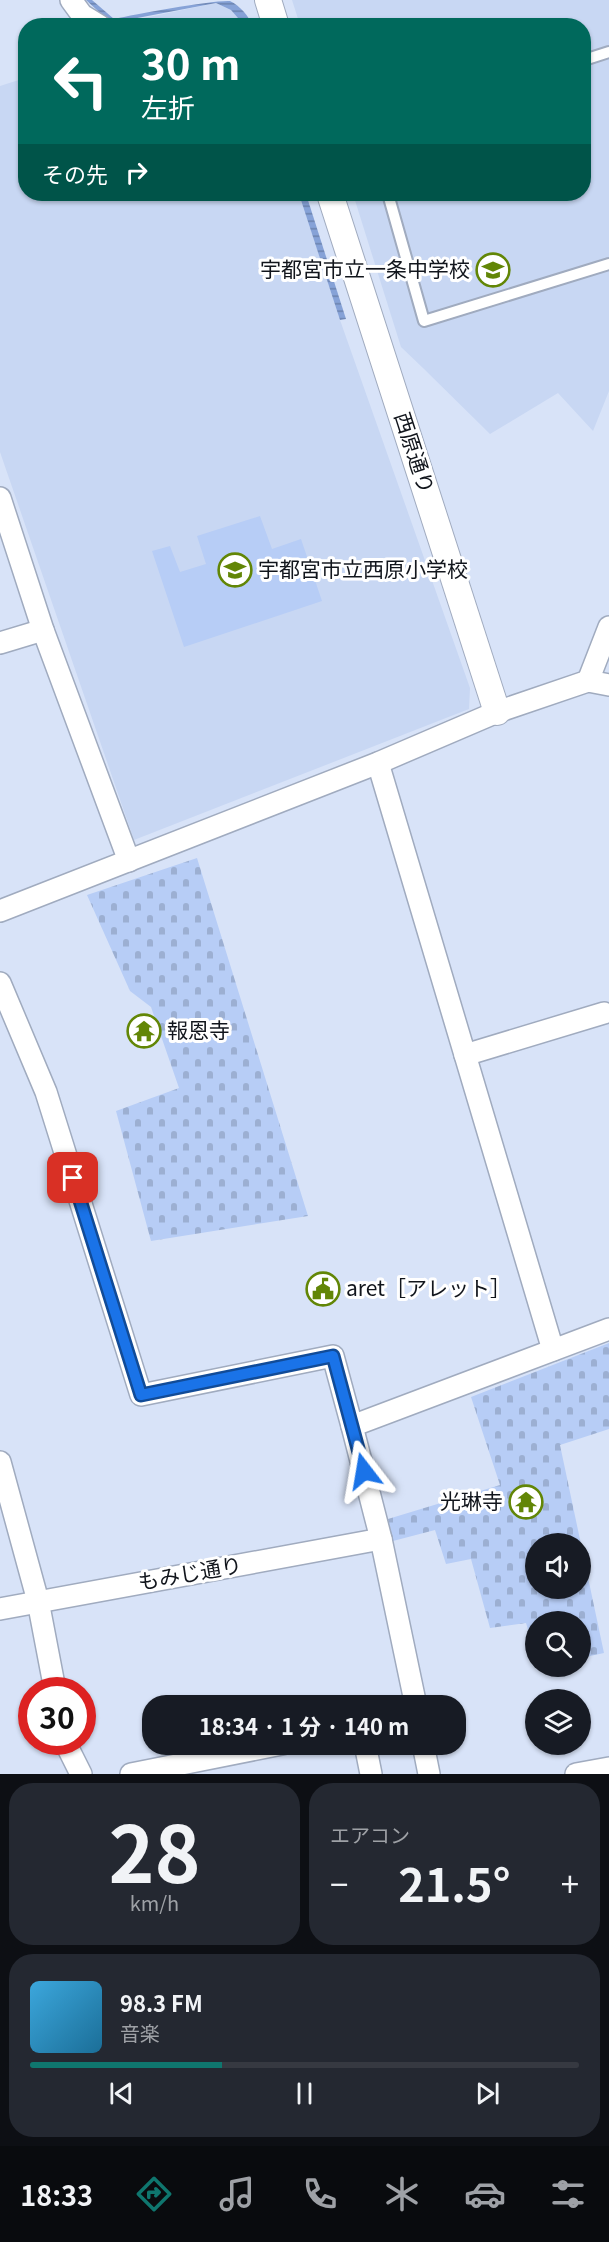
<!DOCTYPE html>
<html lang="ja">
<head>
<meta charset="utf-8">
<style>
  :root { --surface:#171b24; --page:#242831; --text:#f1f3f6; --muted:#9ea1a6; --line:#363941; --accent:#0f766e }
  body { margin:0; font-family:Georgia,"Noto Sans JP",serif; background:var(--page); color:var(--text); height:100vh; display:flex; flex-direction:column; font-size:22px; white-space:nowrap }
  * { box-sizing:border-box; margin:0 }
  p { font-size:20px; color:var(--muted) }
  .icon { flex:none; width:33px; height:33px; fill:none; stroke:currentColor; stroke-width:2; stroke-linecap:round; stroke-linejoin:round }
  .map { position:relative; height:1774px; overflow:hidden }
  .drawer { display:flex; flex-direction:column; gap:9px; padding:9px; background:#0d0f14; flex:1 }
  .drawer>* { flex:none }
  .banner { position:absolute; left:18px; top:18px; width:573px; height:183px; border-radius:24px; box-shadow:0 2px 4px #0004; background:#00695c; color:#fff; overflow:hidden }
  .fabs { position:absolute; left:525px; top:1533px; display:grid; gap:12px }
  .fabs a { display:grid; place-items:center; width:66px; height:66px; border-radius:50%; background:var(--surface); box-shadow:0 2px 4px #0004; font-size:30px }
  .speed { position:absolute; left:18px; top:1677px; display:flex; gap:12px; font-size:30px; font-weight:700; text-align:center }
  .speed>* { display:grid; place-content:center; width:78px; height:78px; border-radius:50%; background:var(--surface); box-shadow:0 2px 4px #0004; line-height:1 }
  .speed .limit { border:9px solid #d22; background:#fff; color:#111 }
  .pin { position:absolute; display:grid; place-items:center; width:51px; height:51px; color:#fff; margin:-26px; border-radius:12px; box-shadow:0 3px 9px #0006 }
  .me { position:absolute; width:66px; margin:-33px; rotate:346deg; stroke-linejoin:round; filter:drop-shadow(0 0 4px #0008) }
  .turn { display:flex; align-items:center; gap:21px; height:126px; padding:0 24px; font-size:27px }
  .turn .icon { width:78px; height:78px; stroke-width:2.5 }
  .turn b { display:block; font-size:42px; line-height:51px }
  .then { display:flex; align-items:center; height:57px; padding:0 24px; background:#0003; gap:12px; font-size:22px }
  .big { font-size:45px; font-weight:700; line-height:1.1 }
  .drawer .tile { flex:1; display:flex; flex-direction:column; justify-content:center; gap:9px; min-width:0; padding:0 21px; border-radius:24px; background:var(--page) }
  .drawer .dial { align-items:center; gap:0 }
  .dial b { font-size:78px; line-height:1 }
  .song { display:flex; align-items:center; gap:18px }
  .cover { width:72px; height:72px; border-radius:9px; background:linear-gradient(135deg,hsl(200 70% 55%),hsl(200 70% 35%)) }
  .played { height:6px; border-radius:3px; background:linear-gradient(90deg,var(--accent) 35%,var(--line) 35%) }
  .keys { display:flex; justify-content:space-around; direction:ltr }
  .heat { display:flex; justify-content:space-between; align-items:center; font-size:33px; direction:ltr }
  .drawer .tiles { flex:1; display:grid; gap:9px; grid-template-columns:1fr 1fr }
  .tile:last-child { grid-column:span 2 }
  .trip { position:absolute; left:142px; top:1695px; width:324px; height:60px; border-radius:24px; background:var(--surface); box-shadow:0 2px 4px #0004; font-weight:700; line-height:60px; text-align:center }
  .tabs { display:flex; height:96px; justify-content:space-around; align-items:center; background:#090b0e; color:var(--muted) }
  .tabs .icon { width:42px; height:42px }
  .tabs .selected { color:var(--accent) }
  .tabs b { font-size:27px; color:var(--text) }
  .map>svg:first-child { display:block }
</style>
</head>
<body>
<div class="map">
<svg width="609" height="1774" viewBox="0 0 609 1774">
  <defs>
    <pattern id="cemetery-stones" width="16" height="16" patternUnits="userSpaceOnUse" patternTransform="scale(1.5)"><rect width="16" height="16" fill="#b7cdf6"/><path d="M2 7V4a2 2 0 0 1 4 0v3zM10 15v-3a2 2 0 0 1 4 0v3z" fill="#9cafd2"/></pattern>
    <pattern id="water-rules" width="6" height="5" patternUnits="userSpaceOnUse" patternTransform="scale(1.5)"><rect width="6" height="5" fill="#86a2d7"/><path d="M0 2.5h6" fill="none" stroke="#6c83ae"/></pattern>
  </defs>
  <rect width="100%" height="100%" fill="#d8e3f8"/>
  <g fill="#c8d7f3">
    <path d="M 292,0 L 609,0 L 609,391 L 593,431 L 558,393 L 490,434 L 423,368 L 401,347 L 353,194 L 584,194 L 584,26 L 300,25 Z"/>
    <path d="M 216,3 L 231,10 L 244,25 L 106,26 Z"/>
    <path d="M 25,78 L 26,194 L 299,194 L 340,320 L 470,688 L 469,709 L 134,840 L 0,452 L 0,86 Z"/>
  </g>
  <path fill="#b7cdf6" d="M 260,516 L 272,549 L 301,539 L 322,601 L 184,647 L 152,551 L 170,546 L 180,572 L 206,564 L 197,536 Z"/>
  <g fill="url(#cemetery-stones)" fill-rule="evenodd">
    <path d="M 197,858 L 308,1216 L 151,1241 L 116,1111 L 179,1088 L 151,1007 L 130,991 L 87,895 Z"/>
    <path d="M 609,1343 L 609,1429 L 560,1445 L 604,1653 L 581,1658 L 580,1622 L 536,1622 L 535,1652 L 526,1623 L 490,1628 L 471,1559 L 446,1564 L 435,1530 L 393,1541 L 388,1519 L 500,1485 L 471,1397 ZM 536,1544 L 580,1544 L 580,1588 L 536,1588 Z"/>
  </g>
  <g fill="url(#water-rules)">
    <path d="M 86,0 L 92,0 L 114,19 C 136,14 212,0 230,1 C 240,6 249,16 252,25 L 244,25 L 231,10 L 216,3 L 111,23 Z"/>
    <path d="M 299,194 L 306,194 L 346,319 L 340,320 Z"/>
  </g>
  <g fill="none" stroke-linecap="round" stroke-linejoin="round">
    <g stroke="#a0abbf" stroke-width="14">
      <g id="service">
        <path d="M 584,60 L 609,52"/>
        <path d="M 388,194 L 424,321 L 609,264"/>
      </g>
    </g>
    <g stroke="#a0abbf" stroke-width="24">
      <g id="minor">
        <path d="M 71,0 L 82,15 L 100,26"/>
        <path d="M 0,498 L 43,630 L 129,861"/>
        <path d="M 0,643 L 43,630"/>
        <path d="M 588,681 L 609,627"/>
        <path d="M 378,763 L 553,1350"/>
        <path d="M 0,911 L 378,763 L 497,712 L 588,681 L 609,685"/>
        <path d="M 0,983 L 46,1092 L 141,1395 L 333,1356 L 352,1426"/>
        <path d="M 465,1055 L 604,1013"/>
        <path d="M 0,1462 L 38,1601 L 55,1690"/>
        <path d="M 0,1609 L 381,1539"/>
        <path d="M 416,1706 L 381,1539 L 352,1426 L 609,1329"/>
        <path d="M 65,1742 L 81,1774"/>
        <path d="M 365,1744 L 371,1774"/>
        <path d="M 423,1744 L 429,1774"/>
        <path d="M 131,1774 L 282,1744"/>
        <path d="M 576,1774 L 609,1768"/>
      </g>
    </g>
    <g stroke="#a0abbf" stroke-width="28">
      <g id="tertiary">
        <path d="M 268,0 L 276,26"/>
        <path d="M 330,194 L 497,712"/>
      </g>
    </g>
    <use href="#service" stroke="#fff" stroke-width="10"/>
    <use href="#minor" stroke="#fff" stroke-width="21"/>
    <use href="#tertiary" stroke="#fff" stroke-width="26"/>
  </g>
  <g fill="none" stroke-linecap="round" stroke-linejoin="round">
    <g stroke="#114b97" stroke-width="15">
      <path id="route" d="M 73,1178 L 141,1395 L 333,1356 L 364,1471"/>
    </g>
    <use href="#route" stroke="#1a73e8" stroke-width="10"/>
  </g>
  <defs>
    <g id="school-ring" transform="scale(1.725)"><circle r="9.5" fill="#fff" stroke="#628606" stroke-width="1.5"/><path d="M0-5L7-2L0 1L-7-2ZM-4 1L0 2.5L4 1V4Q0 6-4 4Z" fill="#628606"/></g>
    <g id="temple-ring" transform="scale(1.725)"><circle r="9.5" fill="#fff" stroke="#628606" stroke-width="1.5"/><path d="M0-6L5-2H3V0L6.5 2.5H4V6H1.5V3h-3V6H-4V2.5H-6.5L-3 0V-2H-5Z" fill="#628606"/></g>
    <g id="civic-ring" transform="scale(1.725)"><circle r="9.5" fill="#fff" stroke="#628606" stroke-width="1.5"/><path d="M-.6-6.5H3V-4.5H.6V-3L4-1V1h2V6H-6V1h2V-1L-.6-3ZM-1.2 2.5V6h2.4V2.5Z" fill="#628606"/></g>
  </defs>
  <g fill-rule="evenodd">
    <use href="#school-ring" x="493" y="270"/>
    <use href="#school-ring" x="235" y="570"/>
    <use href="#temple-ring" x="144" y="1031"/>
    <use href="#civic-ring" x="323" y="1289"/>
    <use href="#temple-ring" x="526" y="1502"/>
  </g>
  <g text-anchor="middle" stroke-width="6" stroke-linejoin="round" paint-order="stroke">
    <g font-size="21" fill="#11151c" stroke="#fff" text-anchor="start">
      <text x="470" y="277" text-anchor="end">宇都宮市立一条中学校</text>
      <text x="258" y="577">宇都宮市立西原小学校</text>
      <text x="167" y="1038">報恩寺</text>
      <text x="346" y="1296">aret［アレット］</text>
      <text x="503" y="1509" text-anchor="end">光琳寺</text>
    </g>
    <g font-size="21" fill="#11151c" stroke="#fff">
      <text transform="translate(414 453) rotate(72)" y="7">西原通り</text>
      <text transform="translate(190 1574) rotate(-10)" y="7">もみじ通り</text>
    </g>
  </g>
</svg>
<div class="fabs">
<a><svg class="icon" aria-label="sound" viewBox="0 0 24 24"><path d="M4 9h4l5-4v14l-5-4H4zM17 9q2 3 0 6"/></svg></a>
<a><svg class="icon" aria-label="search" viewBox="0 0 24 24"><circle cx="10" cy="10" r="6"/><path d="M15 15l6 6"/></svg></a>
<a><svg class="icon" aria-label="layers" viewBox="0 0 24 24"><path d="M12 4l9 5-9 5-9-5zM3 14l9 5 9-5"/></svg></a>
</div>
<div class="speed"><div class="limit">30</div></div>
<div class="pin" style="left:73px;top:1178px;background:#d93025"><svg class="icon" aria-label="arrive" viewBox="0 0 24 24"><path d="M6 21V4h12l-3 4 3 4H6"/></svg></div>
<svg class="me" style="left:364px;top:1471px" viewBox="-20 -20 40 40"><path d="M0-17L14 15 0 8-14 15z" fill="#1a73e8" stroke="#fff" stroke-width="4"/></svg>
<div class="trip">18:34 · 1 分 · 140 m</div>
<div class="banner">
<div class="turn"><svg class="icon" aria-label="left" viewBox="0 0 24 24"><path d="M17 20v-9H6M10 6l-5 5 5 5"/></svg><div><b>30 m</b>左折</div></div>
<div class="then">その先<svg class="icon" aria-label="right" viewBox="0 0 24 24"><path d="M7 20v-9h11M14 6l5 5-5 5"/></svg></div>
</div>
</div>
<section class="drawer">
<div class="tiles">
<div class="tile dial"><b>28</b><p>km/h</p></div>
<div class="tile"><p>エアコン</p>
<div class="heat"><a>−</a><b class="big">21.5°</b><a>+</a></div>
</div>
<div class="tile">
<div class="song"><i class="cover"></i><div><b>98.3 FM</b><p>音楽</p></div></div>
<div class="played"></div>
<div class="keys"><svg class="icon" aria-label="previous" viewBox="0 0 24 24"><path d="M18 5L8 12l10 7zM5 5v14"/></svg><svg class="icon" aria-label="pause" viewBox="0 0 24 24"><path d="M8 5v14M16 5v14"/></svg><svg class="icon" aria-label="next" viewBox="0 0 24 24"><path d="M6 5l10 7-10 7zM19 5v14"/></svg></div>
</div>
</div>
</section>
<nav class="tabs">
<b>18:33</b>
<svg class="icon selected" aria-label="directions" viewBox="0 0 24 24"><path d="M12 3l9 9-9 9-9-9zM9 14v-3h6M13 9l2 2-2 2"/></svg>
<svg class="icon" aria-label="music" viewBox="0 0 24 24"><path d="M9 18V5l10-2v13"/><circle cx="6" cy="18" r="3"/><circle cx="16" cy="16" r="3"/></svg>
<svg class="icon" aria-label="phone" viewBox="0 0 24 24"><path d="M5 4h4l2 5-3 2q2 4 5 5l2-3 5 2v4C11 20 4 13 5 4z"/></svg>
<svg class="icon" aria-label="climate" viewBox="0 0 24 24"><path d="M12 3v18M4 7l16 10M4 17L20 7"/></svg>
<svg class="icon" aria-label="car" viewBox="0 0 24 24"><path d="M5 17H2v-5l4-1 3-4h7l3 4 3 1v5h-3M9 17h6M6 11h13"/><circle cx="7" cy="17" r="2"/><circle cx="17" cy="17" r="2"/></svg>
<svg class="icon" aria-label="filters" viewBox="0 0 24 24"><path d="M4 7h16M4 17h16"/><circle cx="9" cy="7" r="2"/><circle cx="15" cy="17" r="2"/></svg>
</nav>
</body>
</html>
